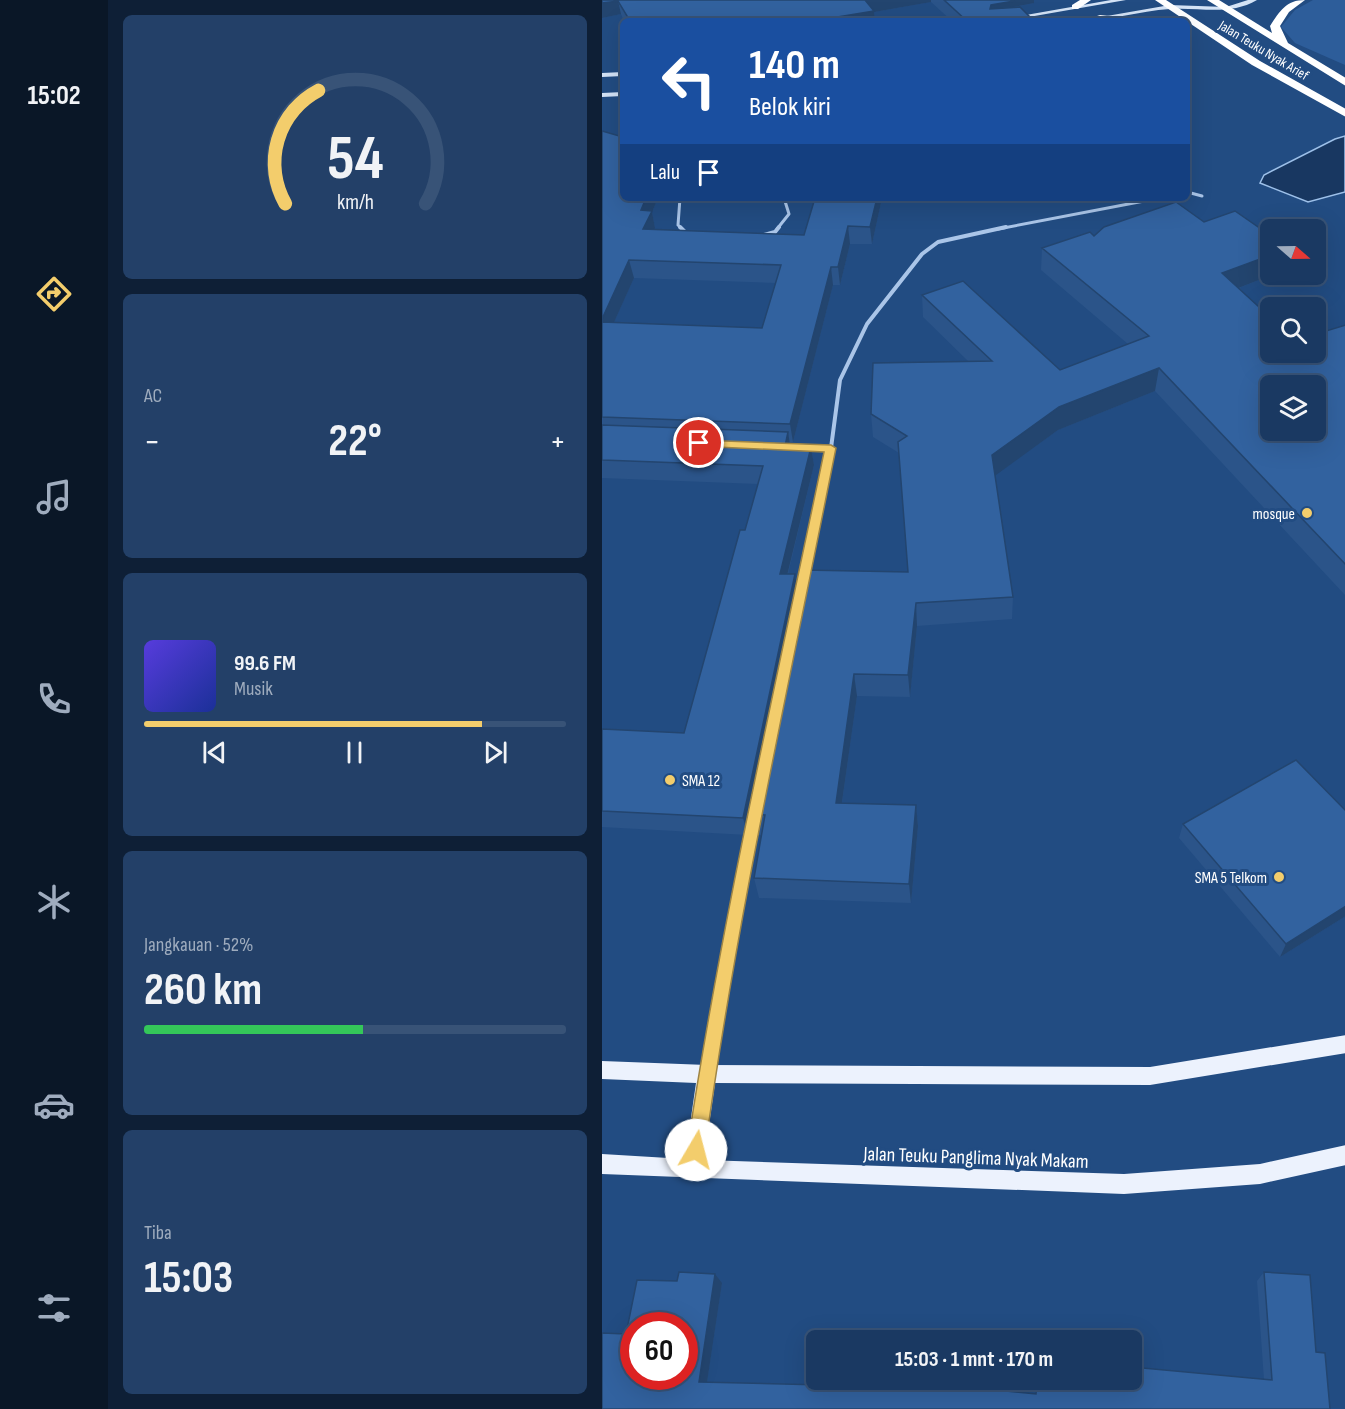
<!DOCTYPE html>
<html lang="id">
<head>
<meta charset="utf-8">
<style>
  :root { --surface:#1a3962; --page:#234068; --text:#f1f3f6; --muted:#9facbe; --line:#385377; --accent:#f3cd6c }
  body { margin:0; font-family:"Sofia Sans Condensed",sans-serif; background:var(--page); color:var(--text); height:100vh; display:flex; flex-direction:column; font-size:22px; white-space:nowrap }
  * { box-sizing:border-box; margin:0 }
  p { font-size:20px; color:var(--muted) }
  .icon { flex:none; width:33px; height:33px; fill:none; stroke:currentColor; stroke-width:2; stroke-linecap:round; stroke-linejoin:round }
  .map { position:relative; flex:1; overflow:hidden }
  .panel { display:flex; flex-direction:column; gap:15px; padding:15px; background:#0e1f36; width:494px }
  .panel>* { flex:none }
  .guide { position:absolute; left:18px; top:18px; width:570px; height:183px; border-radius:9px; box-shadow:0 6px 24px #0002,0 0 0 2px var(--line); background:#1a4fa0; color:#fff; overflow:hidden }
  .needle { width:39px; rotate:110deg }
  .buttons { position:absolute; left:658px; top:219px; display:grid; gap:12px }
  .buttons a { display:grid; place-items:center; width:66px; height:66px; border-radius:9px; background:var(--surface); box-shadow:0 6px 24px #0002,0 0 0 2px var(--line); font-size:30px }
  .speed { position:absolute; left:18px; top:1312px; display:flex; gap:12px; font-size:30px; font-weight:700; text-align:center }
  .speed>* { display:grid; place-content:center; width:78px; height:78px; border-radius:50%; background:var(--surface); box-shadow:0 6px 24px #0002,0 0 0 2px var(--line); line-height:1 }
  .speed .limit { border:9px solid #d22; background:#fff; color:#111 }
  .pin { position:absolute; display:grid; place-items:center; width:51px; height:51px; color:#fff; margin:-26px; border:3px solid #fff; border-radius:50%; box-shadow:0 2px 6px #0007 }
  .me { position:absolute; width:66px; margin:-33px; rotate:8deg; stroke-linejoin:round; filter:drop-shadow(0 0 4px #0008) }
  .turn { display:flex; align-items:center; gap:21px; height:126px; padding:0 30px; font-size:27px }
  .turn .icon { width:78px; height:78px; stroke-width:2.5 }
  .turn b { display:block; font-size:42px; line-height:51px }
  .then { display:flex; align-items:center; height:57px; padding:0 30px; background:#0003; gap:12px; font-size:22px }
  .big { font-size:45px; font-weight:700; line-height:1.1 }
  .panel .tile { flex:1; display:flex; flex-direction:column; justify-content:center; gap:9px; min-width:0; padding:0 21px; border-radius:9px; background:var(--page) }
  .panel .dial { align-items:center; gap:0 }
  .dial svg { height:156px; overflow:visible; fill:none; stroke:var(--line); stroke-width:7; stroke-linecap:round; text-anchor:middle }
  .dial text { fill:var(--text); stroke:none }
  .song { display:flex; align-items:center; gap:18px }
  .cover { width:72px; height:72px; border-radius:9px; background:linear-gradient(135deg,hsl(250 70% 55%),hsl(230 70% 35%)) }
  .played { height:6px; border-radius:3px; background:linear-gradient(90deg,var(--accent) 80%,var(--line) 80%) }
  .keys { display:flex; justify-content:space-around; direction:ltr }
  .heat { display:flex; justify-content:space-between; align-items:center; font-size:33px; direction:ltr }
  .charge { height:9px; border-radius:4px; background:linear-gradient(90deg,#34c759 52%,var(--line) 0) }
  .trip { position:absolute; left:204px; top:1330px; width:336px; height:60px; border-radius:9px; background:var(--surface); box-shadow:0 6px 24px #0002,0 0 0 2px var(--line); font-weight:700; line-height:60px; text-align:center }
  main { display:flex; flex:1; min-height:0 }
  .menu { display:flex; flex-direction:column; width:108px; justify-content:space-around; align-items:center; background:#0a1727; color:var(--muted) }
  .menu .icon { width:42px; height:42px }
  .menu .on { color:var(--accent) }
  .menu b { font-size:27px; color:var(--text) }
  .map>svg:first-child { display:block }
</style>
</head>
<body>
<main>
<nav class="menu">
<b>15:02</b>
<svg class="icon on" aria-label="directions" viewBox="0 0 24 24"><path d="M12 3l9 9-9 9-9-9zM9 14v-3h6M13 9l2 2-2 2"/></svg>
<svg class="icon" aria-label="music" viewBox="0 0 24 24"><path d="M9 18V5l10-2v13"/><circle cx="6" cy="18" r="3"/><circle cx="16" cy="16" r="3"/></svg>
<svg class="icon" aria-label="phone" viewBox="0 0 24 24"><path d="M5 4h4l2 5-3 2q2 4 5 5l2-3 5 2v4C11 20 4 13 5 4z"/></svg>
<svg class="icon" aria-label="climate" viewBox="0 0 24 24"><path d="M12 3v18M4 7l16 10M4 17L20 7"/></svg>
<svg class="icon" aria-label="car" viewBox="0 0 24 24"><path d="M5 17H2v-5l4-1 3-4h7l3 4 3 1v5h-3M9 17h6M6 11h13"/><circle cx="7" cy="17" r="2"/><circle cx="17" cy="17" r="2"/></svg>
<svg class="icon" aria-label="filters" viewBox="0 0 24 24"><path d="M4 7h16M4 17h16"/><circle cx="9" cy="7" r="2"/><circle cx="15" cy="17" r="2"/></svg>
</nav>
<section class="panel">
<div class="tile dial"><svg viewBox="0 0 100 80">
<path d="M14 69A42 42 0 1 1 86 69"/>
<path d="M14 69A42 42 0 0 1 31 11" stroke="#f3cd6c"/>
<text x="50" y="56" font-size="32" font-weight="700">54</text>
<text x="50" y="72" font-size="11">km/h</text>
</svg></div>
<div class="tile"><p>AC</p>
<div class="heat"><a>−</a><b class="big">22°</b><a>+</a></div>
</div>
<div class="tile">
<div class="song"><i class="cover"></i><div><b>99.6 FM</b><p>Musik</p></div></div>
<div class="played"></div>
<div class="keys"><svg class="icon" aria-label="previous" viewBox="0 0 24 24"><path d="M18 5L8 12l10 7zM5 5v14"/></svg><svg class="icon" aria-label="pause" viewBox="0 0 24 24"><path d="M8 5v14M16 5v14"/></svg><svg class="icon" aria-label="next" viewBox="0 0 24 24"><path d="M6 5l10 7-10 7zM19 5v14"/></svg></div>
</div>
<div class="tile"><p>Jangkauan · 52%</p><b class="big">260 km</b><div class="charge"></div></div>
<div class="tile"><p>Tiba</p><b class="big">15:03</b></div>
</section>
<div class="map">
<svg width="744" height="1409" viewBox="0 0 744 1409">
  <rect width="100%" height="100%" fill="#224c82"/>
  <path fill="#2d5d9a" d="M 711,0 L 743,0 L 743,65 L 693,43 L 679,27 L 693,10 Z"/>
  <path fill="#183761" stroke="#9dc0e9" stroke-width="1.5" d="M 743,136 L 743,192 L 706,202 L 658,183 L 662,175 L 733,139 Z"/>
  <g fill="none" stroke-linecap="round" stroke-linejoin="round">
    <g stroke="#aac5e8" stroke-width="3">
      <path d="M 585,192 L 600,196"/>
      <path d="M 78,198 L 76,225 L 80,229"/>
      <path d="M 175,229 L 187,214 L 182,198"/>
      <path d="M 396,229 L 558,198"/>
    </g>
    <g stroke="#aac5e8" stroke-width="4">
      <path d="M 78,227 L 85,234"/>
      <path d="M 162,235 L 173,232 L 177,227"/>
      <path d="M 204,447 L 229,448"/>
      <path d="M 213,525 L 229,448 L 238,380 L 265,324 L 320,254 L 336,242 L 404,227"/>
    </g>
    <g stroke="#aac5e8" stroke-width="4.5">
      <path d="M 203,576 L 214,524"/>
      <path d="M 136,910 L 153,819"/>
    </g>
    <path stroke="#aac5e8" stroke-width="6" d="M 106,1070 L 136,908"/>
    <g fill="#d4e3f6" fill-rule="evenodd">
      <path d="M 509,0 L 524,0 L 404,21 L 389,21 Z"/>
      <path d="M 646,0 L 655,0 C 628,16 598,7 568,9 C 537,11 507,21 476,21 L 568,5 L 624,7 Z"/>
      <path d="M 21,72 L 21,76 L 0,77 L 0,73 Z"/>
      <path d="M 21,92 L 21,96 L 0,97 L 0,93 Z"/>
    </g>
    <path fill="#ecf2fd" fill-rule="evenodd" d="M 744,1035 L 744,1053 L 548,1085 L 113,1083 L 102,1160 L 522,1174 L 658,1164 L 744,1145 L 744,1165 L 658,1184 L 522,1194 L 0,1174 L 0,1154 L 83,1159 L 94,1083 L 0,1079 L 0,1061 L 105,1065 L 548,1067 Z"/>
    <g fill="#fff" fill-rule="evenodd">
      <path d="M 478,0 L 489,0 L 476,9 L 470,9 L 470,5 Z"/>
      <path d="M 553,0 L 564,0 L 658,61 L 744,109 L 744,117 L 650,65 Z"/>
      <path d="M 605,0 L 617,0 L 670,33 L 668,26 C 678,11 684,0 703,0 L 687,12 L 678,26 L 686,43 L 744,78 L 744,86 Z"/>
      <path d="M 498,15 L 527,18 L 532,21 L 495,20 L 495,16 Z"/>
    </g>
  </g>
  <g fill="#2b5489" fill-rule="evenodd">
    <path d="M 0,0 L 432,0 L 432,3 L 413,7 L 432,21 L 350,21 L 329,2 L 272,12 L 273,21 L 22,21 L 19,14 L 0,18 Z"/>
    <path d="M 0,131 L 21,198 L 56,198 L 50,212 L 53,228 L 53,230 L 202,235 L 213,198 L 280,198 L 270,244 L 248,244 L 238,285 L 231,285 L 191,442 L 188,442 L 188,446 L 209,447 L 212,465 L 186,574 L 193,574 L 196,592 L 166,735 L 306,572 L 297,453 L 271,437 L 269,414 L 366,361 L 321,317 L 320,295 L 458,370 L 526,344 L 439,270 L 440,248 L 492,236 L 672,274 L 637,288 L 669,352 L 744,325 L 744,596 L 553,391 L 456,430 L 393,475 L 411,597 L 410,619 L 315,626 L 308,697 L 255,696 L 240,803 L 314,805 L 316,826 L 309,903 L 157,898 L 152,878 L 160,835 L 155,835 L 150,816 L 146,835 L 0,827 L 0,729 L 82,733 L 156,484 L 0,478 ZM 32,278 L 174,283 L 160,328 L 12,322 Z"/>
    <path d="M 744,811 L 744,916 L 678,957 L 577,838 L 581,824 Z"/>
    <path d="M 662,1272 L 714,1352 L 728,1409 L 0,1409 L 24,1334 L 120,1283 L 105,1382 L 221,1385 L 347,1386 L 433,1394 L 434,1380 L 662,1380 L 655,1281 Z"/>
  </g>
  <g fill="#23456f">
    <path d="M 263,0 L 329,0 L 329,2 L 272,12 L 273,21 L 211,21 Z"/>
    <path d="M 406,0 L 432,0 L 432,3 L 412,7 L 388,9 L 389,5 Z"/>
    <path d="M 16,1 L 19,14 L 0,18 L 0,3 Z"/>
    <path d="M 44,198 L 56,198 L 50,212 L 53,228 L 45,247 L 41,229 L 39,210 Z"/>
    <path d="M 275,198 L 280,198 L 270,244 L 268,227 Z"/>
    <path d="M 246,226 L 248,244 L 238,285 L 236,267 Z"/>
    <path d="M 669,255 L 669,274 L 672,274 L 616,296 L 620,273 Z"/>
    <path d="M 27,260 L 32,278 L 4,340 L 0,326 L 0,319 Z"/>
    <path d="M 229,267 L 231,285 L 191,442 L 188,424 Z"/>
    <path d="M 557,368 L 553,391 L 456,430 L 390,478 L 390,455 L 457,407 Z"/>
    <path d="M 186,432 L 189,451 L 183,446 Z"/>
    <path d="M 209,447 L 212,465 L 181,592 L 178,574 Z"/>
    <path d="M 193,574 L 196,592 L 146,835 L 141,818 Z"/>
    <path d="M 314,603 L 315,626 L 308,697 L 306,675 Z"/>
    <path d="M 252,674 L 255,696 L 237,823 L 234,803 Z"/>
    <path d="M 314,805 L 316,826 L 309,903 L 307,884 Z"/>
    <path d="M 744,906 L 744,916 L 678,957 L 684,944 Z"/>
    <path d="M 113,1274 L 120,1283 L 104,1389 L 97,1382 Z"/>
  </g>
  <g fill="#32629f" stroke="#23456f" stroke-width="1.5" fill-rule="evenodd">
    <path d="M 0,0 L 263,0 L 272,11 L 211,21 L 28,21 L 16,1 L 0,3 Z"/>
    <path d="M 342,0 L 411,0 L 412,1 L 389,5 L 388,9 L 418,7 L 432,21 L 365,21 Z"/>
    <path d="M 0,131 L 21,137 L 21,198 L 44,198 L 39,210 L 50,211 L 41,229 L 202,235 L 213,198 L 275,198 L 268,227 L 246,226 L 236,267 L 229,267 L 188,424 L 0,417 L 0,322 L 160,328 L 179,265 L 27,260 L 0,319 Z"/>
    <path d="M 574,202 L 602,222 L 633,211 L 669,236 L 669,255 L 620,273 L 669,318 L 669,352 L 714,352 L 714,334 L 744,325 L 744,565 L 557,368 L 457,407 L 390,455 L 411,597 L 314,603 L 306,675 L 252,674 L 234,803 L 314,805 L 307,884 L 152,878 L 163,815 L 149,814 L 201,570 L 306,572 L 296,442 L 305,436 L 269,414 L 271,363 L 390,361 L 320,295 L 361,281 L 458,370 L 547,336 L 440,248 L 488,232 L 492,236 L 502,227 ZM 669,386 L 714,386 L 714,430 L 669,430 Z"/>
    <path d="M 0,425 L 186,432 L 183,446 L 209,447 L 178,574 L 193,574 L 141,818 L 0,811 L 0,729 L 82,733 L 138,530 L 143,530 L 161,466 L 0,460 Z"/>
    <path d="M 694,760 L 744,811 L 744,906 L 684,944 L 581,824 Z"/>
    <path d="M 77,1272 L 113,1274 L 97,1382 L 221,1385 L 222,1380 L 347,1380 L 346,1385 L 434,1394 L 435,1380 L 530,1380 L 530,1367 L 670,1380 L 662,1272 L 708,1275 L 714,1352 L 723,1353 L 728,1409 L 0,1409 L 0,1333 L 24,1334 L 35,1280 L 75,1281 ZM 32,1326 L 82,1326 L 82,1377 L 32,1377 Z"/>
  </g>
  <path fill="#f3cd6c" stroke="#9e8546" stroke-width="1.5" d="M 97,440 L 229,445 L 234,448 C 188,681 135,915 103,1150 L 100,1156 L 94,1159 L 88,1156 L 85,1150 C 120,916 174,684 222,452 L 93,446 L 91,443 Z"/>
  <g fill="#f3cd6c" stroke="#224c82" stroke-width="2">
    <circle cx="705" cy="513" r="6"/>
    <circle cx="68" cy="780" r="6"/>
    <circle cx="677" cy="877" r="6"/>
  </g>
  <g text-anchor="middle" stroke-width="6" stroke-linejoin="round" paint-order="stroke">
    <g font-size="14" fill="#fff" stroke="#224c82">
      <text transform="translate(662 50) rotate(31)" y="5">Jalan Teuku Nyak Arief</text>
    </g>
    <g font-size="16" fill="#fff" stroke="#224c82" text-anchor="end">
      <text x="693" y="519">mosque</text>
      <text x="80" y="786" text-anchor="start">SMA 12</text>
      <text x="665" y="883">SMA 5 Telkom</text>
    </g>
    <g font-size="20" fill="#fff" stroke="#224c82">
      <text transform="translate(374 1157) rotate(2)" y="7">Jalan Teuku Panglima Nyak Makam</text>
    </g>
  </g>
</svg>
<div class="buttons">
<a><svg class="needle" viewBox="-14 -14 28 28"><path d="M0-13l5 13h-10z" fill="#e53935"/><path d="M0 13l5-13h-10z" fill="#9facbe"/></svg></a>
<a><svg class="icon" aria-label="search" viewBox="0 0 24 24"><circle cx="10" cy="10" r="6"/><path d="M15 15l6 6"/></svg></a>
<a><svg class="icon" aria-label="layers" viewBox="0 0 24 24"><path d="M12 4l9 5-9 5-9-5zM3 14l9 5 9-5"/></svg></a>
</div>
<div class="speed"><div class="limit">60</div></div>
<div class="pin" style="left:97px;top:443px;background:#d93025"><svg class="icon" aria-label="arrive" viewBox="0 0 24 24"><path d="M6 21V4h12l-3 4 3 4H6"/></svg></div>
<svg class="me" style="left:94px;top:1150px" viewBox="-20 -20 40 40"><circle r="19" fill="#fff"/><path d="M0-13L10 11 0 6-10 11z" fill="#f3cd6c"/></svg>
<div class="trip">15:03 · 1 mnt · 170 m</div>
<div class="guide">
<div class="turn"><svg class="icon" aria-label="left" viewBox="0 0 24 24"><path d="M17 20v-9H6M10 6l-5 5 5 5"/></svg><div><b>140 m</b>Belok kiri</div></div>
<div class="then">Lalu<svg class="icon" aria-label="arrive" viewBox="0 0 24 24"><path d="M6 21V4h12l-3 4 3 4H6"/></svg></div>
</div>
</div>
</main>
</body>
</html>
